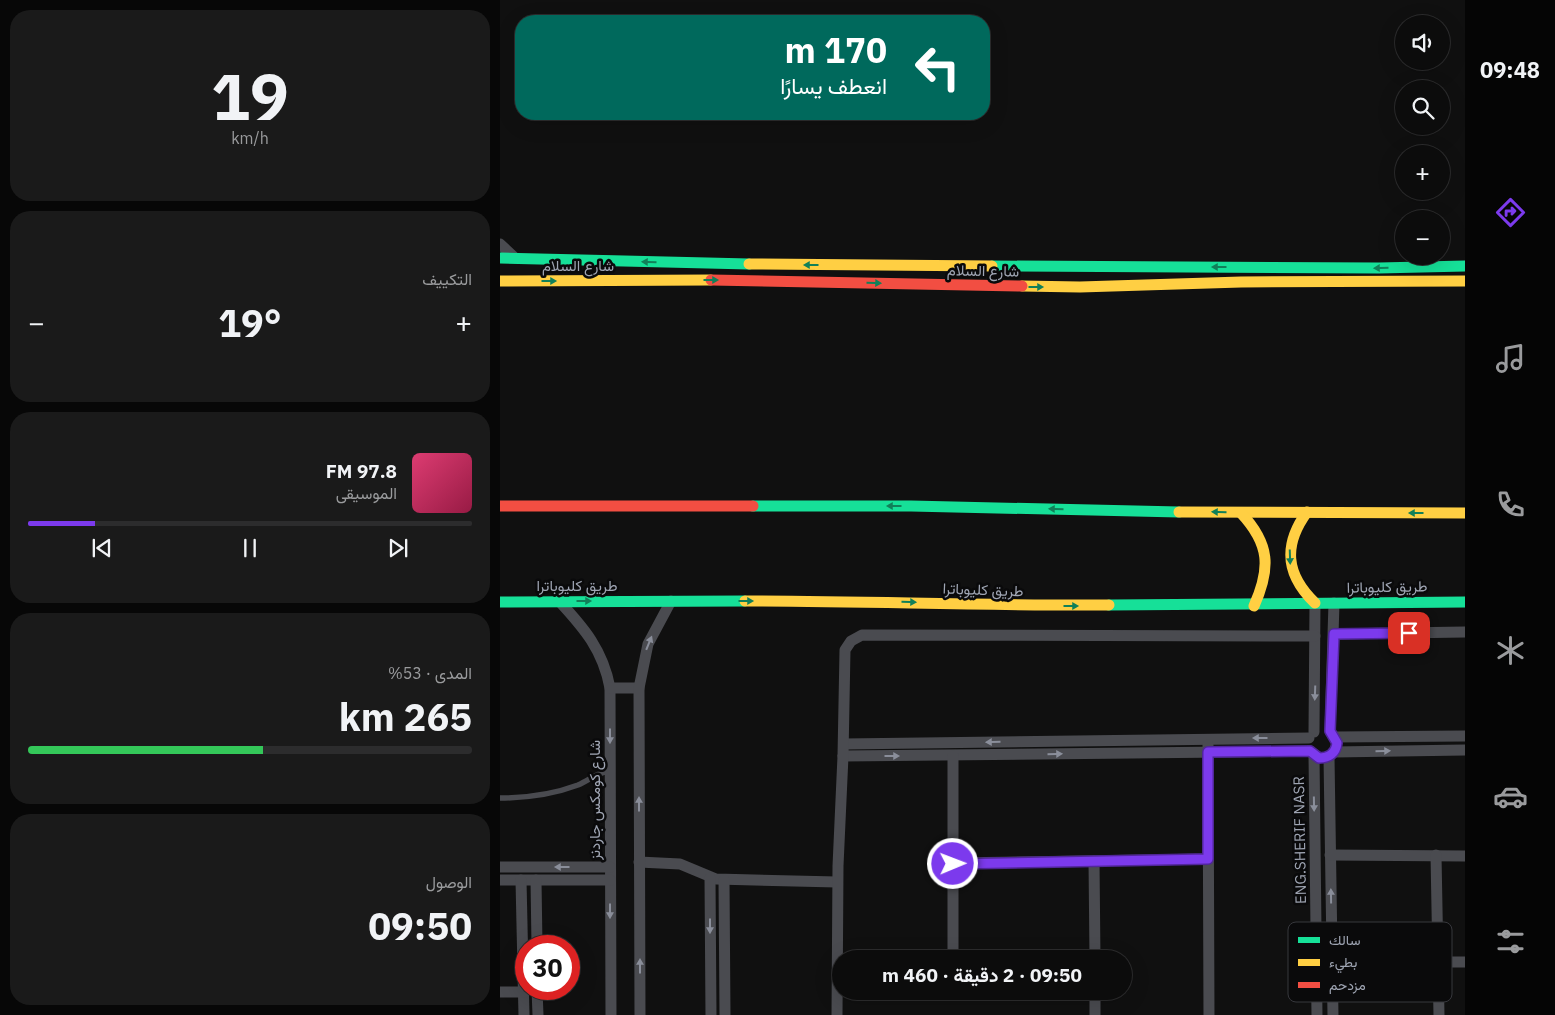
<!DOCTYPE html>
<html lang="ar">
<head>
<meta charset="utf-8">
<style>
  :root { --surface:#0c0c0c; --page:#1a1a1a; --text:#f1f3f6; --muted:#9a9b9d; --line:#2c2c2d; --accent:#7c3aed }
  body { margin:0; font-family:"IBM Plex Sans",Vazirmatn,sans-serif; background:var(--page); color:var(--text); direction:rtl; height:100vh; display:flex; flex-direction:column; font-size:19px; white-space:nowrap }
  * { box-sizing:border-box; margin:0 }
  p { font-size:16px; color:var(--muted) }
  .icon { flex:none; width:28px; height:28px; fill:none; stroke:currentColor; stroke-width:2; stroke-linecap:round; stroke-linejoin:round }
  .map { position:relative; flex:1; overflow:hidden; direction:ltr }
  .drawer { display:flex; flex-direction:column; gap:10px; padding:10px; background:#070707; width:500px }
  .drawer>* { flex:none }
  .banner { position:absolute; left:15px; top:15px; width:475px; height:105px; border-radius:20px; box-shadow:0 5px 20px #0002,0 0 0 1px var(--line); direction:rtl; background:#00695c; color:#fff; overflow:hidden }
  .fabs { position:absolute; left:895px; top:15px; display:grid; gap:10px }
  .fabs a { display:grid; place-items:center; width:55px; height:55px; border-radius:50%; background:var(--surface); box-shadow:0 5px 20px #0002,0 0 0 1px var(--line); font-size:25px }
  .speed { position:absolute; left:15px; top:935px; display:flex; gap:10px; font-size:25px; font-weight:700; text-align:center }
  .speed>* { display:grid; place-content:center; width:65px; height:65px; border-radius:50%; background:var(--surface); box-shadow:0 5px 20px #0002,0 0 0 1px var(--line); line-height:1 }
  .speed .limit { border:8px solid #d22; background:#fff; color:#111 }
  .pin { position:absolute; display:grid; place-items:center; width:42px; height:42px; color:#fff; margin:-21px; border-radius:10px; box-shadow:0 2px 8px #0006 }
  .me { position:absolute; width:55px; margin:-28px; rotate:89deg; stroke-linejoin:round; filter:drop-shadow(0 0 4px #0008) }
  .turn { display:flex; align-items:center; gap:18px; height:105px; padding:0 20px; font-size:22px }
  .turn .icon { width:65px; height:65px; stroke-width:2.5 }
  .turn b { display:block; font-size:35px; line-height:42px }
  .big { font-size:38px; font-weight:700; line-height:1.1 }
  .drawer .tile { flex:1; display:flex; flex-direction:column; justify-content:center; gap:8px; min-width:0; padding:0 18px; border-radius:20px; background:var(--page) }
  .drawer .dial { align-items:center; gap:0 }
  .dial b { font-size:65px; line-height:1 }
  .song { display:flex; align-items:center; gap:15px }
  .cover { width:60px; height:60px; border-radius:8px; background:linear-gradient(135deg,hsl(340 70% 55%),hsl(340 70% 35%)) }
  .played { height:5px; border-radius:2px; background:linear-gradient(90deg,var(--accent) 15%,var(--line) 15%) }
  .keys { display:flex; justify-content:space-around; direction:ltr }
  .heat { display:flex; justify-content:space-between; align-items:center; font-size:28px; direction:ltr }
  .charge { height:8px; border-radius:4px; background:linear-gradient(90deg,#34c759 53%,var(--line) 0) }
  .trip { position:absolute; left:332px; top:950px; width:300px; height:50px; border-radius:25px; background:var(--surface); box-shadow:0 5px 20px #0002,0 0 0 1px var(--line); font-weight:700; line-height:50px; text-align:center; direction:rtl }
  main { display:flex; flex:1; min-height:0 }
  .tabs { display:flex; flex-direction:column; width:90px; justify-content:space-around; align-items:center; background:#050505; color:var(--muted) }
  .tabs .icon { width:35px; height:35px }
  .tabs .active { color:var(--accent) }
  .tabs b { font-size:22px; color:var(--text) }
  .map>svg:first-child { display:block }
</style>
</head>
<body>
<main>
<nav class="tabs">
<b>09:48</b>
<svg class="icon active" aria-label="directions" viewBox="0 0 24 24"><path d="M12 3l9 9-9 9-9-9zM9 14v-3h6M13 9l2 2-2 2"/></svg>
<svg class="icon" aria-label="music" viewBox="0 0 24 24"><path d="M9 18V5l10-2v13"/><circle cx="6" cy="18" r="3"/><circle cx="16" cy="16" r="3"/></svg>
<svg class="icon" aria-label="phone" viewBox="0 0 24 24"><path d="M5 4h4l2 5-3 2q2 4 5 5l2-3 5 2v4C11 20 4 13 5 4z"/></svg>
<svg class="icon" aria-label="climate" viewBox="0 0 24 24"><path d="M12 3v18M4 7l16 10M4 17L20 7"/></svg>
<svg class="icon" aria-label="car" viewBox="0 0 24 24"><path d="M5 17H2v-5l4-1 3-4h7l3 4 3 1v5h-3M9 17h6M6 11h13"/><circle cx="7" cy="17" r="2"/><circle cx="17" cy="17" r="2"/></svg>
<svg class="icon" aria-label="filters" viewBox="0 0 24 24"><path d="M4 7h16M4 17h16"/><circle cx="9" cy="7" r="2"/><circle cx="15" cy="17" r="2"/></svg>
</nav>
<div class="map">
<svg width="965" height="1015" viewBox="0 0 965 1015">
  <rect width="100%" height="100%" fill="#101010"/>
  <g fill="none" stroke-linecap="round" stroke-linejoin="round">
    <path stroke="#4a4b50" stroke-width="5.5" d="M 0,798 C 25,798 54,794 78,785 C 90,780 97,772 110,771"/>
    <g stroke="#4a4b50" stroke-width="11">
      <path d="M 0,244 L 15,258"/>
      <path d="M 59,601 C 84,628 103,650 110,688 L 111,1015"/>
      <path d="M 834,634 L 965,632"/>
      <path d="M 110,688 L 139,688"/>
      <path d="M 830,731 L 834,603"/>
      <path d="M 814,732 L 815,603"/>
      <path d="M 835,737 L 965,736"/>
      <path d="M 344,744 L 809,738"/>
      <path d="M 708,745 L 709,1015"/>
      <path d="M 834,752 L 965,750"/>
      <path d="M 814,755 L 817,1015"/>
      <path d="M 343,756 L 810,751"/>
      <path d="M 453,756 L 453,959"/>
      <path d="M 829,757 L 833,1015"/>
      <path d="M 830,855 L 965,856"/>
      <path d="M 936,855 L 939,1015"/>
      <path d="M 594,861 L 595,959"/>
      <path d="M 139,862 L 180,864 L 216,879 L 337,882"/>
      <path d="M 453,863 L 708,859"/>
      <path d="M 0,867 L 110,867"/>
      <path d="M 210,878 L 211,1015"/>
      <path d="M 0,880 L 110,880"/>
      <path d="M 21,880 L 24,1015"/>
      <path d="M 36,880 L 37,946"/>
      <path d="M 224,880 L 225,1015"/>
      <path d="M 938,962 L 965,962"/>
      <path d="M 37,989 L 38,1015"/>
      <path d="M 595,991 L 595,1015"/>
      <path d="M 0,992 L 24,992"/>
      <path d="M 140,1015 L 139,688 L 148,644 L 171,601"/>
      <path d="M 337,1015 L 338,866 L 343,756 L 345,650 L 351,641 L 362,635 L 815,636"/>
    </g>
    <g stroke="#16e098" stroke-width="11">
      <path d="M 0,258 L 249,264"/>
      <path d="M 492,266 L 879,268 L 965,266"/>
      <path d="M 253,506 L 411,506 L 679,512"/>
      <path d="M 0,602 L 245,601"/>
      <path d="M 609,605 L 965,602"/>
    </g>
    <g stroke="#ffcf43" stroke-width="11">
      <path d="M 249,264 L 492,266"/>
      <path d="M 0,281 L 211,280"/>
      <path d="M 522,286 L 580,287 L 741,282 L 965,281"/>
      <path d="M 679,512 L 965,513"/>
      <path d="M 807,512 C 783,545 785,574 815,603"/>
      <path d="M 741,513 C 770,544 771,568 754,606"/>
      <path d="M 245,601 C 366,601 488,606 609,605"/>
    </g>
    <g stroke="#f24e42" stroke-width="11">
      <path d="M 211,280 L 522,286"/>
      <path d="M 0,506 L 253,506"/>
    </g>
  </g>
  <defs><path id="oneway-solid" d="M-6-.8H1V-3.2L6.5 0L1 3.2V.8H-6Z" transform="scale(1.25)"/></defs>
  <g fill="#118059">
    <use href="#oneway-solid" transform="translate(149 262) rotate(-179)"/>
    <use href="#oneway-solid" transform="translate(311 265) rotate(-180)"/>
    <use href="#oneway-solid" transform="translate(719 267) rotate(-180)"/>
    <use href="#oneway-solid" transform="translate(881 268) rotate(179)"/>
    <use href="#oneway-solid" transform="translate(211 280)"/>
    <use href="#oneway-solid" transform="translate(49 281)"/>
    <use href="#oneway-solid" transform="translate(374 283) rotate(2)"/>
    <use href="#oneway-solid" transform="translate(536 287)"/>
    <use href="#oneway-solid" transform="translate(394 506) rotate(-180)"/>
    <use href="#oneway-solid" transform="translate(556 509) rotate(-179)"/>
    <use href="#oneway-solid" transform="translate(719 512) rotate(-179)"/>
    <use href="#oneway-solid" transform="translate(916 513) rotate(-180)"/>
    <use href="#oneway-solid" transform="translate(790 557) rotate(88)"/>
    <use href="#oneway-solid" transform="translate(84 601)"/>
    <use href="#oneway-solid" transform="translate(246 601)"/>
    <use href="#oneway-solid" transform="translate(409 602) rotate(1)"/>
    <use href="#oneway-solid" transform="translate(571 606)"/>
  </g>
  <g fill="#8a8e9a">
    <use href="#oneway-solid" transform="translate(149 643) rotate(-68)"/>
    <use href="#oneway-solid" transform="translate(815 693) rotate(92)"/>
    <use href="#oneway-solid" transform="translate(110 736) rotate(90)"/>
    <use href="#oneway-solid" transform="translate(760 738) rotate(180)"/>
    <use href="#oneway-solid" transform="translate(493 742) rotate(179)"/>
    <use href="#oneway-solid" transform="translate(883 751) rotate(-1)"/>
    <use href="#oneway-solid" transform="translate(555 754) rotate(-1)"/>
    <use href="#oneway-solid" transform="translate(392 756)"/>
    <use href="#oneway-solid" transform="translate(139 804) rotate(-90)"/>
    <use href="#oneway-solid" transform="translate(814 804) rotate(89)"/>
    <use href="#oneway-solid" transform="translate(62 867) rotate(-180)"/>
    <use href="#oneway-solid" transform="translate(831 896) rotate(-91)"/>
    <use href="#oneway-solid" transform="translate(110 911) rotate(90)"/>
    <use href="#oneway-solid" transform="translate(210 926) rotate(90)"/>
    <use href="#oneway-solid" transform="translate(140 966) rotate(-90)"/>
  </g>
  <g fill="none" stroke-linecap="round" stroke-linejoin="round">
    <g stroke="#51269a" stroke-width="12">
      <path id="route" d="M 453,864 L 708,859 L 708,752 L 810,751 L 819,758 C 829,758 836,753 837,743 L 830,731 L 834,634 L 909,633"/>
    </g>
    <use href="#route" stroke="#7c3aed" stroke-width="9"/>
  </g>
  <g text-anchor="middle" stroke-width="5" stroke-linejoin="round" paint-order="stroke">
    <g font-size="15" fill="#9fa5b3" stroke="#0a0a0b">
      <text x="78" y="271">شارع السلام</text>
      <text transform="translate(483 271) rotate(1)" y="5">شارع السلام</text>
      <text x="77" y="591">طريق كليوباترا</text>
      <text transform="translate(887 587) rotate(-1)" y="5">طريق كليوباترا</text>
      <text transform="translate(483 590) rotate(2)" y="5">طريق كليوباترا</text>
      <text transform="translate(95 800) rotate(-90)" y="5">شارع كومكس جاردنز</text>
      <text transform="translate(800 840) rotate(-91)" y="5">ENG.SHERIF NASR</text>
    </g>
  </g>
  <rect x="788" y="922" width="164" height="80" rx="8" fill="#0a0a0b" stroke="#37383d" stroke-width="1"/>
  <rect x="798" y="937" width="22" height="6" fill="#16e098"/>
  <rect x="798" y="959" width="22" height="7" fill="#ffcf43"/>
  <rect x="798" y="982" width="22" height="6" fill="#f24e42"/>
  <g font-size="14" fill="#9fa5b3">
    <text x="829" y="945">سالك</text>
    <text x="829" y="967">بطيء</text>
    <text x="829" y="990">مزدحم</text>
  </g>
</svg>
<div class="fabs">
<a><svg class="icon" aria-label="sound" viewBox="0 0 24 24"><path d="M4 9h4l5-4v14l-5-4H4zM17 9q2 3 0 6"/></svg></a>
<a><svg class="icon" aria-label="search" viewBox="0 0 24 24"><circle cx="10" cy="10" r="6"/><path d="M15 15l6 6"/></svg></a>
<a>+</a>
<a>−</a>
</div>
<div class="speed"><div class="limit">30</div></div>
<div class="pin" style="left:909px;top:633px;background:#d93025"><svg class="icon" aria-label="arrive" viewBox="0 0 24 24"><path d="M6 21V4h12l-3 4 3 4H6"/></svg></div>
<svg class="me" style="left:453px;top:864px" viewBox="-20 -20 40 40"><circle r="17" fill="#7c3aed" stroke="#fff" stroke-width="3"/><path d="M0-11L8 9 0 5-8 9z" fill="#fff"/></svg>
<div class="trip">09:50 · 2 دقيقة · 460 m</div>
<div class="banner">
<div class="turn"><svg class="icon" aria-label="left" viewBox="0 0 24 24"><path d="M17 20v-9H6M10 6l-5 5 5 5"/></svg><div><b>170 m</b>انعطف يسارًا</div></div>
</div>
</div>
<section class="drawer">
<div class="tile dial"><b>19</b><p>km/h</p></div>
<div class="tile"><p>التكييف</p>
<div class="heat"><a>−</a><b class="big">19°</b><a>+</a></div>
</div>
<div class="tile">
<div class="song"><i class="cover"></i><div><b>97.8 FM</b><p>الموسيقى</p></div></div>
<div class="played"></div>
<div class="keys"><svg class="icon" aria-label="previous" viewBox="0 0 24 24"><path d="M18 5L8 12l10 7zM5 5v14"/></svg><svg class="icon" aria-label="pause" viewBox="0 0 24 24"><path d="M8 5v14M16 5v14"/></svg><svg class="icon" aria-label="next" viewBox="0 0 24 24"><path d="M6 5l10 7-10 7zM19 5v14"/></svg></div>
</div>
<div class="tile"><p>المدى · 53%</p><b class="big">265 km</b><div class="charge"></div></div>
<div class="tile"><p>الوصول</p><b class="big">09:50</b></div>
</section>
</main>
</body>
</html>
